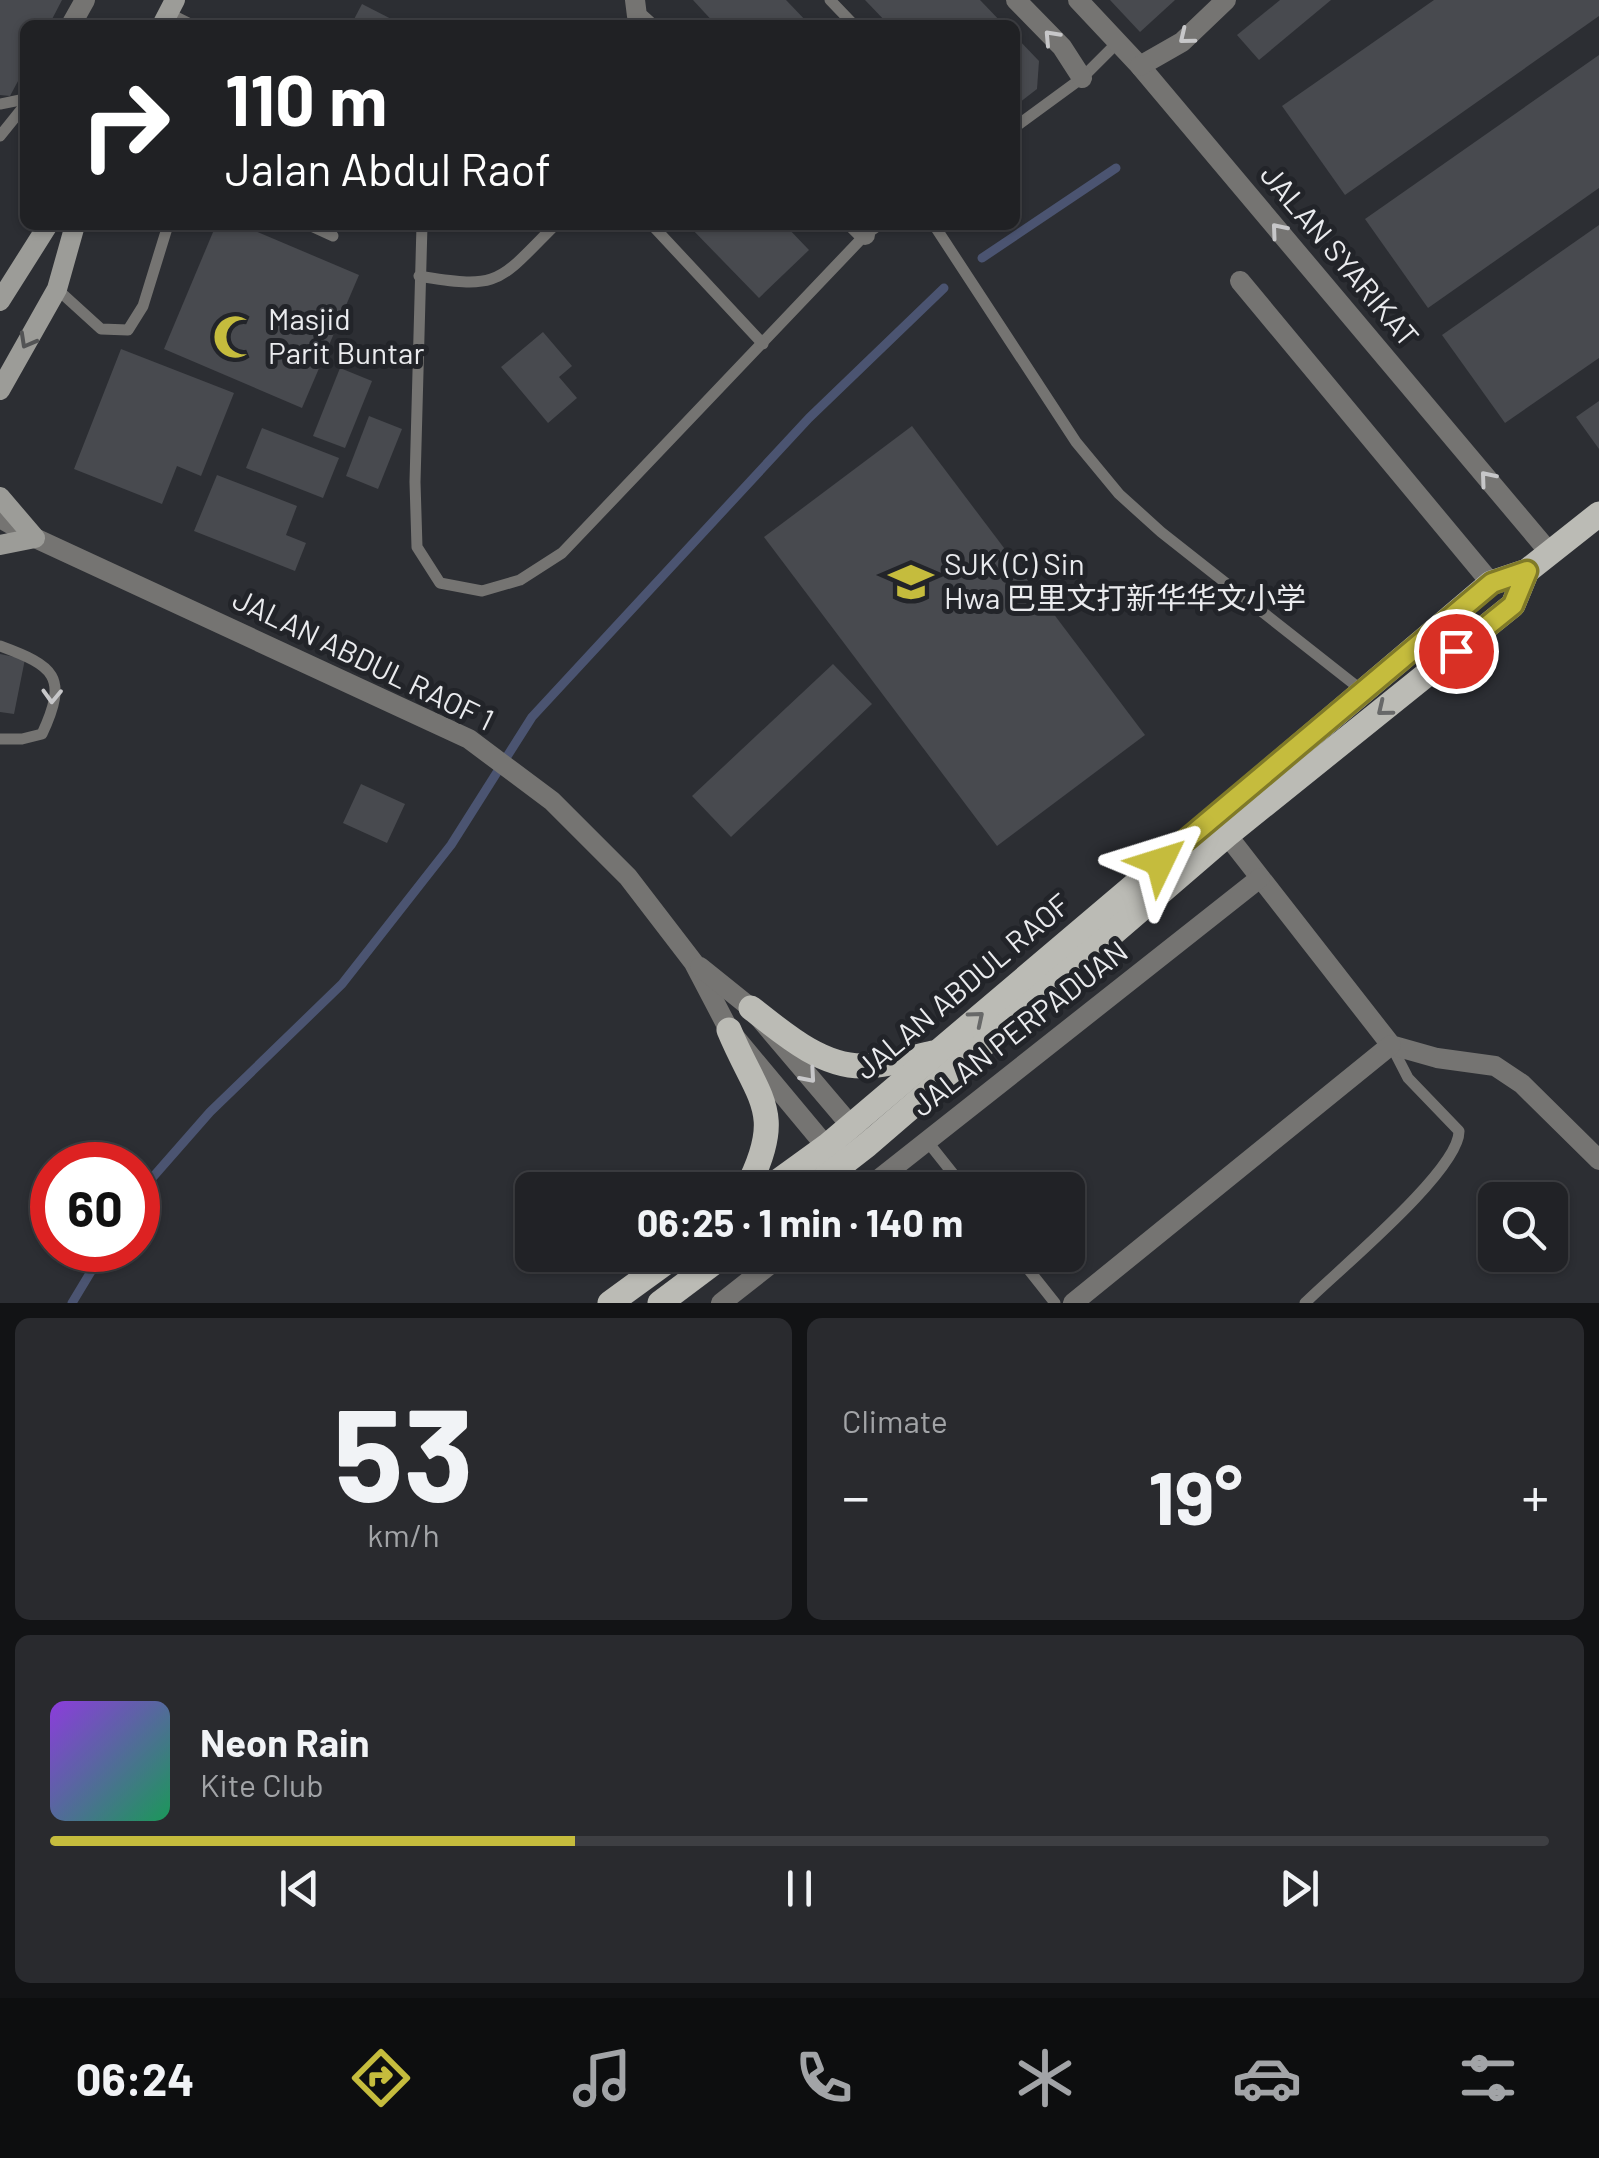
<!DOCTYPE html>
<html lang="en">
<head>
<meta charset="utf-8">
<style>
  :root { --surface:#212226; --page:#292a2e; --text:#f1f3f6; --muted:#a2a4a7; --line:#3e3f43; --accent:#c5bc3d }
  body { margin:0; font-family:Barlow,"Noto Sans SC",sans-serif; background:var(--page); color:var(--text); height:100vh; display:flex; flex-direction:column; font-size:38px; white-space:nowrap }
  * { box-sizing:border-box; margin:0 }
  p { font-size:32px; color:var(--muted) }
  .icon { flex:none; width:55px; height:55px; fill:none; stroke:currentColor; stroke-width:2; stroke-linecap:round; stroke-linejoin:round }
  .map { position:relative; height:1303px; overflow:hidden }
  .drawer { display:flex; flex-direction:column; gap:15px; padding:15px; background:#121315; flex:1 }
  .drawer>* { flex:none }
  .banner { position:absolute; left:20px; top:20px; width:1000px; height:210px; border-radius:15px; box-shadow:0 2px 8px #0004,0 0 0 2px var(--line); background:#202124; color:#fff; overflow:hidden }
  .buttons { position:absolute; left:1478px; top:1182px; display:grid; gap:20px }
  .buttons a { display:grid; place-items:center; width:90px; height:90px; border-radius:15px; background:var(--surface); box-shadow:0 2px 8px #0004,0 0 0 2px var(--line); font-size:50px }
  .speed { position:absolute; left:30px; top:1142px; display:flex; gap:20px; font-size:50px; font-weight:700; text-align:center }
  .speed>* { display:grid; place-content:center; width:130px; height:130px; border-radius:50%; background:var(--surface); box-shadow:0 2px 8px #0004,0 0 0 2px var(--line); line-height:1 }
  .speed .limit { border:15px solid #d22; background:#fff; color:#111 }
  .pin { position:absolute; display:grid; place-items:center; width:85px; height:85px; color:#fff; margin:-42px; border:5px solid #fff; border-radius:50%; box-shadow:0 2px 10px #0007 }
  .me { position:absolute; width:110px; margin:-55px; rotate:49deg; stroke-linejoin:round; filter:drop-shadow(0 0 8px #0008) }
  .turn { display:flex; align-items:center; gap:35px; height:210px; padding:0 40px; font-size:45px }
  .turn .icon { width:130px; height:130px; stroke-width:2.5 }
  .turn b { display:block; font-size:70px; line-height:85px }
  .big { font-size:75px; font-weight:700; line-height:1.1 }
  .drawer .card { flex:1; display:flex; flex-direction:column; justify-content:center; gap:15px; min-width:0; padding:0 35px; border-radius:15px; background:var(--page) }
  .drawer .dial { align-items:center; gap:0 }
  .dial b { font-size:130px; line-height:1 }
  .song { display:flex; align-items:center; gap:30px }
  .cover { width:120px; height:120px; border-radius:15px; background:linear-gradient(135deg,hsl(270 70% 55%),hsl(150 70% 35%)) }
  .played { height:10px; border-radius:5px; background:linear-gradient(90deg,var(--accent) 35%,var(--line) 35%) }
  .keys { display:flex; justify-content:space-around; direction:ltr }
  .heat { display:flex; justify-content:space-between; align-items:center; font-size:55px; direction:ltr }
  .drawer .tiles { flex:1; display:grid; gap:15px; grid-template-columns:1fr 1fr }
  .card:last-child { grid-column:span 2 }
  .trip { position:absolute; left:515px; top:1172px; width:570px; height:100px; border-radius:15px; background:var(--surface); box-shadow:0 2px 8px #0004,0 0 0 2px var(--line); font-weight:700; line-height:100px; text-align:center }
  .tab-bar { display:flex; height:160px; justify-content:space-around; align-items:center; background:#0d0e0f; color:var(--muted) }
  .tab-bar .icon { width:70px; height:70px }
  .tab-bar .on { color:var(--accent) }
  .tab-bar b { font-size:45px; color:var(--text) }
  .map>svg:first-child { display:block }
</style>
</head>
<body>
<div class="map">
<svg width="1599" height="1303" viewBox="0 0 1599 1303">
  <rect width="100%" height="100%" fill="#2c2e33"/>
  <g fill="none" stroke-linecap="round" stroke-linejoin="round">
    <g stroke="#4b5471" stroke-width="9">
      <path d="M 982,258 L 1116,168"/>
      <path d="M 138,1194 L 210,1112 L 342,984 L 451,845 L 532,717 L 809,418 L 944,288"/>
      <path d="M 72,1303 L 104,1250"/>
    </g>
  </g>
  <g fill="#484a4f">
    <path d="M 0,0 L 62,0 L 49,25 L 25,25 L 25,68 L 10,96 L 0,95 Z"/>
    <path d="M 693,0 L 786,0 L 810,25 L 716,25 Z"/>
    <path d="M 865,0 L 980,0 L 1004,25 L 889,25 Z"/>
    <path d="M 1110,0 L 1175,0 L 1140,32 Z"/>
    <path d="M 1280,0 L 1331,0 L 1259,60 L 1237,35 Z"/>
    <path d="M 1434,0 L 1599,0 L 1599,16 L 1345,195 L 1282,106 Z"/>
    <path d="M 362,4 L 403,25 L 351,25 Z"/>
    <path d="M 1015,36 L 1039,61 L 1037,89 L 1015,106 Z"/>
    <path d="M 1599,55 L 1599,188 L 1428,308 L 1365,219 Z"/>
    <path d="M 216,225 L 241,225 L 359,275 L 302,408 L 164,349 Z"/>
    <path d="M 688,225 L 785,225 L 809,250 L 759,298 Z"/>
    <path d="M 1599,225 L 1599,358 L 1505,423 L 1442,335 Z"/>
    <path d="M 543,332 L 572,366 L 559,377 L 577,398 L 548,423 L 501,367 Z"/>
    <path d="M 121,349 L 234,393 L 201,476 L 177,466 L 162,504 L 74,469 Z"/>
    <path d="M 340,368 L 372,381 L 345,448 L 313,436 Z"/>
    <path d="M 1599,401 L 1599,449 L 1576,417 Z"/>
    <path d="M 369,416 L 402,429 L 378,489 L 346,476 Z"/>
    <path d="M 912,426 L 1145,735 L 997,846 L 764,537 Z"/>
    <path d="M 262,428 L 339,458 L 323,498 L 246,468 Z"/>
    <path d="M 217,475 L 297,506 L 286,535 L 306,543 L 295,571 L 194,531 Z"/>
    <path d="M 0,654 L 25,659 L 14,714 L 0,712 Z"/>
    <path d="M 833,664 L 872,704 L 731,837 L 692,796 Z"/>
    <path d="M 361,784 L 405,804 L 387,843 L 343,823 Z"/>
  </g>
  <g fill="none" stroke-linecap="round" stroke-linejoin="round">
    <g stroke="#757472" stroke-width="11">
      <path d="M 830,0 L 854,25"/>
      <path d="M 168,13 L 192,25"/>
      <path d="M 0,104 L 25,99"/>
      <path d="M 1015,127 L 1082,78 L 1117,43"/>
      <path d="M 0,136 L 25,105"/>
      <path d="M 309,225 L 333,236"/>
      <path d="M 422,225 L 415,482 L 417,547 L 440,583 L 482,591 L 520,580 L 562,553 L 865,235 L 879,225"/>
      <path d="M 652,225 L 763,344"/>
      <path d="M 934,225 L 1076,442 L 1119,494 L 1161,532 L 1364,692"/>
      <path d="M 419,276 C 501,290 498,282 555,225"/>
      <path d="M 57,289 L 101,329 L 128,330 L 143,306 L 168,225"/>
      <path d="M 0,646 C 54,666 69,676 42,734 L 22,739 L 0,739"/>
      <path d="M 927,1141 L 966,1190"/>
      <path d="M 1017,1255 L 1055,1303"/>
      <path d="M 1305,1303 C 1336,1272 1460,1170 1459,1131 L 1408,1078 L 1391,1045"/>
    </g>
    <g stroke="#757472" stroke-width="20">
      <path d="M 635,0 L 637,16 L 647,25"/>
      <path d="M 1016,0 L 1062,47 L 1082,78"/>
      <path d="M 1078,0 L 1140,66 L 1550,553"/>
      <path d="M 71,25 L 85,0"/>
      <path d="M 1140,66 L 1182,42 L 1226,0"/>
      <path d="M 855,225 L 865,235"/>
      <path d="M 1240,281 L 1491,583"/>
      <path d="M 1227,835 L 1391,1045 L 1437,1058 L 1495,1066 L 1522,1084 L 1599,1160"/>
      <path d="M 865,1190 L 1260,878"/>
      <path d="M 721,1303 L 782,1255"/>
      <path d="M 1073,1303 L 1391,1045"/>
    </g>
    <g stroke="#757472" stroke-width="20">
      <path d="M 0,518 L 35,538 L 469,739 L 552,801 L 628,877 L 694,963 L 729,1030 L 834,1156"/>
      <path d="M 700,967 L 751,1008 L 858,1134"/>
    </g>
    <g stroke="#9c9c98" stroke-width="20">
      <path d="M 162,25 L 175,0"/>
      <path d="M 0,301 L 48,225"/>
      <path d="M 0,390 L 57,289 L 75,225"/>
      <path d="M 0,497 L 35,538 L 0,545"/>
    </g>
    <g stroke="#bbbbb5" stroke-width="25">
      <path d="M 751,1008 C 783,1033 820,1066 862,1066 C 886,1066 911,1058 933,1053"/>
      <path d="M 729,1030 C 758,1100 787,1111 746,1190"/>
      <path d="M 766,1190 L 827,1146 L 1491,583 L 1527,571 L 1599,514"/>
      <path d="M 809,1190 L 867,1145 L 1227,835 L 1513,605 L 1527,571"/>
      <path d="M 610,1303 L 676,1255"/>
      <path d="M 660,1303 L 724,1255"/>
    </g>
  </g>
  <defs><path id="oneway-chevron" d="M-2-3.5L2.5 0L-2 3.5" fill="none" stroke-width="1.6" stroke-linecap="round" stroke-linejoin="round" transform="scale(2.5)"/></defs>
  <g stroke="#c7c7c9">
    <use href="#oneway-chevron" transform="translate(1051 37) rotate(-133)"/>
    <use href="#oneway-chevron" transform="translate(1186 37) rotate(141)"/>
    <use href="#oneway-chevron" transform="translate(1278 230) rotate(-130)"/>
    <use href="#oneway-chevron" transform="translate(1487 478) rotate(-130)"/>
    <use href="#oneway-chevron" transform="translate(52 696) rotate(92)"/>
    <use href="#oneway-chevron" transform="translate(809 1076) rotate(49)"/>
  </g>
  <use stroke="#535455" href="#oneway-chevron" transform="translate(27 341) rotate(119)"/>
  <g stroke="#676868">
    <use href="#oneway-chevron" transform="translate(1384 709) rotate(141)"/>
    <use href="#oneway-chevron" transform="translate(977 1018) rotate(-40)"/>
  </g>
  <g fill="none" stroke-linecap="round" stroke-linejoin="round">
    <g stroke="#807a28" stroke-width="25">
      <path id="route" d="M 1160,862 L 1492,583 L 1527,571 L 1513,605 L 1456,651"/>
    </g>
    <use href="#route" stroke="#c5bc3d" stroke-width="18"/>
  </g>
  <defs>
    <g id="mosque-bare" transform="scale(3.45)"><path d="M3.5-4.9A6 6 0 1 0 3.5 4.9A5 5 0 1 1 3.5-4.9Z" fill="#c5bc3d" stroke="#222429" stroke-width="2.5" paint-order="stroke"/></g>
    <g id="school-bare" transform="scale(3.45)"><path d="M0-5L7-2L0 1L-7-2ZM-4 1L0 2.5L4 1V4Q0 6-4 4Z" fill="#c5bc3d" stroke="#222429" stroke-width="2.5" paint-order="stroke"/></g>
  </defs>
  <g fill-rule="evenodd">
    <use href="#mosque-bare" x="235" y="337"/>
    <use href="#school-bare" x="911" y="582"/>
  </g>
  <g text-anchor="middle" stroke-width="10" stroke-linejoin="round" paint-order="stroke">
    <g font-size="30" fill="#eaebee" stroke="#222429">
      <text transform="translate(1339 256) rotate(50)" y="10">JALAN SYARIKAT</text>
      <text transform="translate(363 660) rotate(26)" y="10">JALAN ABDUL RAOF 1</text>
      <text transform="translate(963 987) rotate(-40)" y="10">JALAN ABDUL RAOF</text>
      <text transform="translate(1020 1029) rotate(-38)" y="10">JALAN PERPADUAN</text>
    </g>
    <g font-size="30" fill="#eaebee" stroke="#222429" text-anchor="start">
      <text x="268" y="330">Masjid<tspan x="268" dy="34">Parit Buntar</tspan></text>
      <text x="944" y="575">SJK (C) Sin<tspan x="944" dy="34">Hwa 巴里文打新华华文小学</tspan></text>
    </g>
  </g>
</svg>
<div class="buttons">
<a><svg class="icon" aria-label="search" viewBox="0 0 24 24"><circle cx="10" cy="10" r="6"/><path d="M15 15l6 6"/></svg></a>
</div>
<div class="speed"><div class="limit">60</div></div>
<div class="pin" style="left:1456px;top:651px;background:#d93025"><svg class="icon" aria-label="arrive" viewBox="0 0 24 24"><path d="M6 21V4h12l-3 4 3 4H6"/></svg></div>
<svg class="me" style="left:1160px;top:862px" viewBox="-20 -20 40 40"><path d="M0-17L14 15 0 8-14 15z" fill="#c5bc3d" stroke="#fff" stroke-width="4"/></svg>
<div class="trip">06:25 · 1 min · 140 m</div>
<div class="banner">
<div class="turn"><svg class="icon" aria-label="right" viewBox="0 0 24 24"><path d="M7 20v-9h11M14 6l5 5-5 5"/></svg><div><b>110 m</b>Jalan Abdul Raof</div></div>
</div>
</div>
<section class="drawer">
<div class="tiles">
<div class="card dial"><b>53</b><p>km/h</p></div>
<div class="card"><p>Climate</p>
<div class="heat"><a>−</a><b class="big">19°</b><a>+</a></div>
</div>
<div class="card">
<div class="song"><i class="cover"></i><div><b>Neon Rain</b><p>Kite Club</p></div></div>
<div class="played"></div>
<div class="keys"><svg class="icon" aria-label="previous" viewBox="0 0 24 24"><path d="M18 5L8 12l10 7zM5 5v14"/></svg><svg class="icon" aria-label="pause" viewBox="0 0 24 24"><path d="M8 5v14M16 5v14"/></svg><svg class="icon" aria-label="next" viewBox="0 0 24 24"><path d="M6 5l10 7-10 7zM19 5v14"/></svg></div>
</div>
</div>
</section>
<nav class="tab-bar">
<b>06:24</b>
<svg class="icon on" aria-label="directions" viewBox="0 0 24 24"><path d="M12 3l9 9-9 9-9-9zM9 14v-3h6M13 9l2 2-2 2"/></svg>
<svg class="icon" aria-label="music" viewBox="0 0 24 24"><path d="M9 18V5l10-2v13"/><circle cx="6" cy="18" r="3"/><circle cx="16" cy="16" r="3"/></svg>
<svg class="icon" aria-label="phone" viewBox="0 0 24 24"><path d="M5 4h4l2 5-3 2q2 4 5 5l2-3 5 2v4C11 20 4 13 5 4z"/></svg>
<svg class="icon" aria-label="climate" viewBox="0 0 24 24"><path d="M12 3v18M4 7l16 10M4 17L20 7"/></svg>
<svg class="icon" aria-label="car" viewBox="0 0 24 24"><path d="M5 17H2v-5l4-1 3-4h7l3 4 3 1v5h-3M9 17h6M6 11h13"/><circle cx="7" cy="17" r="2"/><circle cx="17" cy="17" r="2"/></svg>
<svg class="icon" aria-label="filters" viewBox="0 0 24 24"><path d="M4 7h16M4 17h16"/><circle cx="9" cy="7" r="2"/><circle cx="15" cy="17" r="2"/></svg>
</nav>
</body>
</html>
